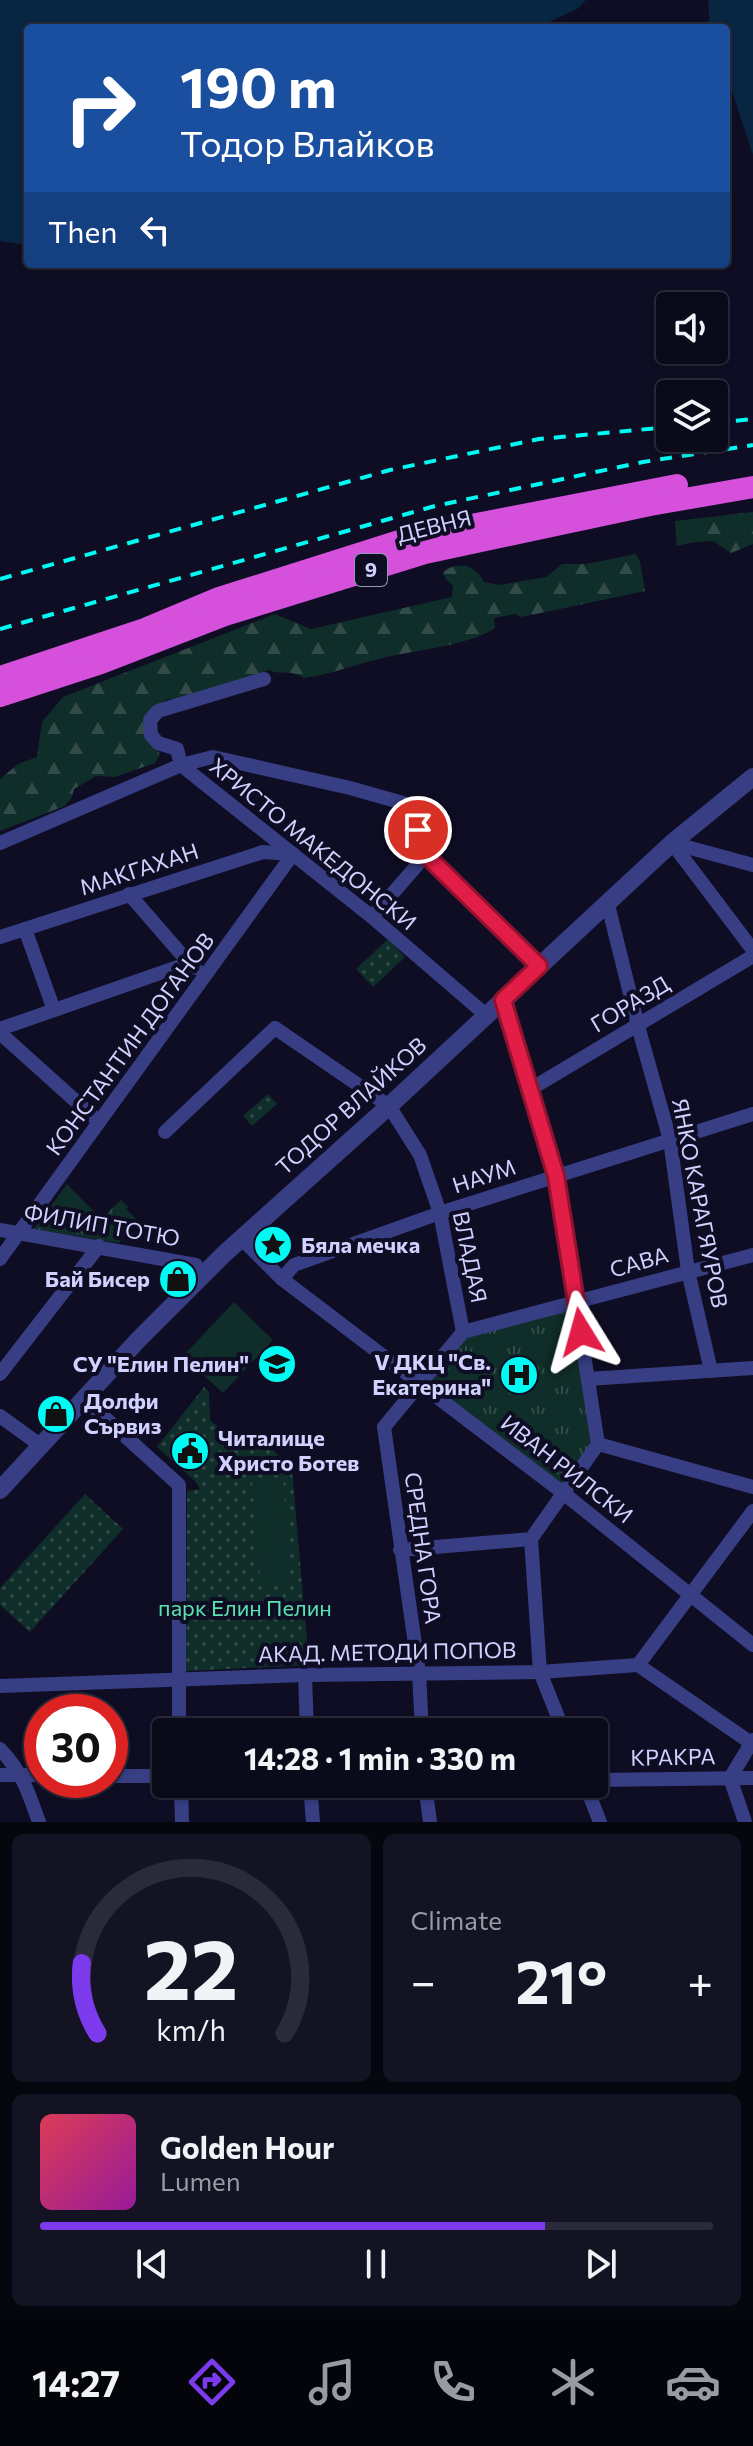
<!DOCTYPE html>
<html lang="en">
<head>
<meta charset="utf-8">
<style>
  :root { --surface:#0a0a1b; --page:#131324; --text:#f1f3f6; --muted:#999aa3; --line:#2a2b3a; --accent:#7c3aed }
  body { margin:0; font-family:Commissioner,sans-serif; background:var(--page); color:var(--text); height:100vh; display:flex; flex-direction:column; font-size:30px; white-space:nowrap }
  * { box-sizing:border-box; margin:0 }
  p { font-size:26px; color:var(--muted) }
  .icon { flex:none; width:44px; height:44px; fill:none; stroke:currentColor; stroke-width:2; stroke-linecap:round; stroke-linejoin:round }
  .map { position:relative; height:1822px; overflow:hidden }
  .details { display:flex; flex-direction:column; gap:12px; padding:12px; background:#06060f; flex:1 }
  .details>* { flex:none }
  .guide { position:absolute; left:24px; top:24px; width:706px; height:244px; border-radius:8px; box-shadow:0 2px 6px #0004,0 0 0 2px var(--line); background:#1a4fa0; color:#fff; overflow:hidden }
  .controls { position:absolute; left:656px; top:292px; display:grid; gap:16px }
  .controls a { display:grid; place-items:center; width:72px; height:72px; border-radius:8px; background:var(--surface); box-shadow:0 2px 6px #0004,0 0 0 2px var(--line); font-size:40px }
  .speed { position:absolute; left:24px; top:1694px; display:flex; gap:16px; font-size:40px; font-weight:700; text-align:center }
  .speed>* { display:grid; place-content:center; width:104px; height:104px; border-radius:50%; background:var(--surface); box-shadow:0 2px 6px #0004,0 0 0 2px var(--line); line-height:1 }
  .speed .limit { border:12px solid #d22; background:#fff; color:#111 }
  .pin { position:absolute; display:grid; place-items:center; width:68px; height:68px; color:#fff; margin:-34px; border:4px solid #fff; border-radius:50%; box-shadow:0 2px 8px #0007 }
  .me { position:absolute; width:88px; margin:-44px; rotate:352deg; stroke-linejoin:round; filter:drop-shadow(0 0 6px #0008) }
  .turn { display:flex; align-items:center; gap:28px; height:168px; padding:0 24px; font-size:36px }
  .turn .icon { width:104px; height:104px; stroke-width:2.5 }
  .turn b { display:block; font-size:56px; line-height:68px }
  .then { display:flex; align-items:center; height:76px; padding:0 24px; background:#0003; gap:16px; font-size:30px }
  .big { font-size:60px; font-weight:700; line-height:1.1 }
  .details .widget { flex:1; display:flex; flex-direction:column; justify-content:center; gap:12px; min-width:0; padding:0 28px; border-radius:12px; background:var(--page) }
  .details .dial { align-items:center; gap:0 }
  .dial svg { height:208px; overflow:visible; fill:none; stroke:var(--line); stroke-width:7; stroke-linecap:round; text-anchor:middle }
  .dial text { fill:var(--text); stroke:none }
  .song { display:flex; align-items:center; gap:24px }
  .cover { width:96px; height:96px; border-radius:12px; background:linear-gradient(135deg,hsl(350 70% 55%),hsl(300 70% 35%)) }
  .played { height:8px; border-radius:4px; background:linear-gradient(90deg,var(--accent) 75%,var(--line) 75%) }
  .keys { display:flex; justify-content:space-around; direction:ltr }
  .heat { display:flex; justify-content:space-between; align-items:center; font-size:44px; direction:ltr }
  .details .tiles { flex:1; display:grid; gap:12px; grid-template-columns:1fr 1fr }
  .widget:last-child { grid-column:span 2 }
  .trip { position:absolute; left:152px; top:1718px; width:456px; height:80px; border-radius:8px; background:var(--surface); box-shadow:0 2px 6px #0004,0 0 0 2px var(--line); font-weight:700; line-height:80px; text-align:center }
  .tab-bar { display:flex; height:128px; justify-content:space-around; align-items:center; background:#04040b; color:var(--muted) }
  .tab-bar .icon { width:56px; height:56px }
  .tab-bar .current { color:var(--accent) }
  .tab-bar b { font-size:36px; color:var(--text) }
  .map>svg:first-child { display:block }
</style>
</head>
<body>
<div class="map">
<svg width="753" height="1822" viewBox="0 0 753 1822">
  <defs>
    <pattern id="grass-tufts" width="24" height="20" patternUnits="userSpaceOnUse" patternTransform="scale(2)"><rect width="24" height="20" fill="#102e29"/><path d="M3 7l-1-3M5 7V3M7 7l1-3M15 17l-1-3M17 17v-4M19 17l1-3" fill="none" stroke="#324b49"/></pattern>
    <pattern id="forest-firs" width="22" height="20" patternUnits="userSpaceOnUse" patternTransform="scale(2)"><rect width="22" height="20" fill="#102e29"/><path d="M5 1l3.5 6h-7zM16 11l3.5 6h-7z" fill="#324b49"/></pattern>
    <pattern id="park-dots" width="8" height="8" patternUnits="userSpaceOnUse" patternTransform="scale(2)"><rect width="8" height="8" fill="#102e29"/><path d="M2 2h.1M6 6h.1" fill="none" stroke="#324b49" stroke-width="1.8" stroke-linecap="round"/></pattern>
  </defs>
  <rect width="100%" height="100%" fill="#0e0d24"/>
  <g fill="url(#grass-tufts)">
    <path d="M 67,1184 L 101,1219 L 121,1200 L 128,1207 L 126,1209 L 136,1219 L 119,1243 L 34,1229 Z"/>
    <path d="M 577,1302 L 598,1444 L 562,1492 L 419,1384 L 456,1337 Z"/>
  </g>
  <g fill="url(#forest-firs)">
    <path d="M 753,512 L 753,544 L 731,553 L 713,541 L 694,542 L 677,546 L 675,521 Z"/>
    <path d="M 636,554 L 640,562 L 645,591 L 536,614 L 520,617 L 515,614 L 494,618 L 495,628 C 467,646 420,649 387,657 C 359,663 333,674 304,678 C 290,669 283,676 269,670 L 261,673 L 256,679 L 181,700 L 168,699 L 149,711 L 144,720 L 160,755 L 155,763 L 115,777 L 96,776 L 74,789 L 72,797 L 65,806 L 0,831 L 0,779 L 18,764 L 37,757 L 42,722 L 63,697 L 275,614 L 311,629 L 452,597 L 453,586 L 445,578 L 443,572 C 458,560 476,565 484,582 L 500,585 L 546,577 L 562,564 L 586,564 Z"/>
  </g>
  <g fill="url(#park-dots)">
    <path d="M 388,939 L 405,957 L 373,987 L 356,969 Z"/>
    <path d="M 268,1094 L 277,1104 L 252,1126 L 243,1116 Z"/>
    <path d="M 204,1387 L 209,1392 L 210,1420 L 242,1448 L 268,1445 L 292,1469 L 309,1665 L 186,1671 L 187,1491 L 200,1489 L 195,1481 L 157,1447 Z"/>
    <path d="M 85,1494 L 123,1529 L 30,1632 L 0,1605 L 0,1588 Z"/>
  </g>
  <g fill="#102e29">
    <path d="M 234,1302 L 273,1340 L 223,1393 L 183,1356 Z"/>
    <path d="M 283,1478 L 291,1584 L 261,1587 L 252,1480 Z"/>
  </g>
  <g fill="#082542">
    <path d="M 0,0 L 586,0 L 577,9 L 536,28 L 28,28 L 28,245 L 0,241 Z"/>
    <path d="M 708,0 L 753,0 L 753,155 L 726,73 L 726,28 L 710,28 Z"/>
  </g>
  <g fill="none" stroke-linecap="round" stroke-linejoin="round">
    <g stroke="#373e84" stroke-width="14">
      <path d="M 264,679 L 158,711 L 150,720 L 151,735 L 158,743 L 177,749 L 181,765 L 372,917 L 486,1015"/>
      <path d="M 0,843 L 181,765 L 213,757 L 350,788 L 410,805 L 426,855 L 539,966"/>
      <path d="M 672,843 L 753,950"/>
      <path d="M 672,843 L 753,865"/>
      <path d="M 129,894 L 189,963 L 196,968"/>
      <path d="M 608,905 L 638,1026 L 670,1140 L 688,1271 L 711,1371"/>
      <path d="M 372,917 L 426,855"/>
      <path d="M 25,929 L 54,1010"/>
      <path d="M 0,937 L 263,852 L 293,854"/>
      <path d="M 0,1029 L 189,963"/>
      <path d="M 0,1033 L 99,1122"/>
      <path d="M 529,1090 L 753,956"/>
      <path d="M 165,1132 L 275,1028 L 389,1106 L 420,1155 L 440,1213 L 463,1332"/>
      <path d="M 0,1230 L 196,1265"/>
      <path d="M 241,1238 L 282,1279 L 562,1492 L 753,1645"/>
      <path d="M 0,1259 L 293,854"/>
      <path d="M 282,1279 L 294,1265 L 440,1213 L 753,1114"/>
      <path d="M 0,1374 L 99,1246"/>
      <path d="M 588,1379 L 753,1368"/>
      <path d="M 83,1398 L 179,1485 L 179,1732"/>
      <path d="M 0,1416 L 40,1445"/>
      <path d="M 598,1444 L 753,1487"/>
      <path d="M 531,1539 L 540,1672 L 564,1732"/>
      <path d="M 400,1550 L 531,1539 L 598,1444 L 556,1176 L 503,1000"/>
      <path d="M 638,1665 L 753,1511"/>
      <path d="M 305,1675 L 307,1732"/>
      <path d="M 0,1686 L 305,1675 L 540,1672 L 638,1665 L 751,1743"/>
      <path d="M 422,1732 L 419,1672 L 384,1427 L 463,1332 L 753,1255"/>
      <path d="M 0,1749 C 23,1773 28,1792 39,1822"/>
      <path d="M 0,1775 L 42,1775"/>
      <path d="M 110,1776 L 166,1776"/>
      <path d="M 594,1780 L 753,1778"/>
      <path d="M 181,1784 L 182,1822"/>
      <path d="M 310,1784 L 313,1822"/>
      <path d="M 425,1784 L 430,1822"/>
      <path d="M 585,1784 L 600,1822"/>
      <path d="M 745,1822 L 730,1778 L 753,1740"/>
    </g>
    <path stroke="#373e84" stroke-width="18" d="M 0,1490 L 139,1339 L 224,1254 L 389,1106 L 672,843 L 753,777"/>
    <g stroke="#d551dc" stroke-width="22">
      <path d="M 0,677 L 145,629 L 219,598 L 415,536 L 677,485"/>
      <path d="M 0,696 L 101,663 L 225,615 L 425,553 L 650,505 L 753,487"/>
    </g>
    <g stroke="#00fbf4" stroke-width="4" stroke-dasharray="12 10" stroke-linecap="butt">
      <path d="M 714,423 L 753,419"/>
      <path d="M 0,579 L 390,470 L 539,439 L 670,427"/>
      <path d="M 0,629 L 435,506 L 643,462 L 753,445"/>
    </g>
  </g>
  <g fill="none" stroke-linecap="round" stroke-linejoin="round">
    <g stroke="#92132f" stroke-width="20">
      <path id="route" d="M 418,830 L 426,855 L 539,966 L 503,1000 L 556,1176 L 581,1332"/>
    </g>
    <use href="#route" stroke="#e11d48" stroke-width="14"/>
  </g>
  <defs>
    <g id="sight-disc" transform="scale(2)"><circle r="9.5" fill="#00fbf4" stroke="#0e0d24"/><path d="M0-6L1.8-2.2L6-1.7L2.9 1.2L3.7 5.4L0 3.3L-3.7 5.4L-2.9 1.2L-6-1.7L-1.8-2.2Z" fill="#111"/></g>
    <g id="shop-disc" transform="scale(2)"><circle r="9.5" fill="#00fbf4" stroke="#0e0d24"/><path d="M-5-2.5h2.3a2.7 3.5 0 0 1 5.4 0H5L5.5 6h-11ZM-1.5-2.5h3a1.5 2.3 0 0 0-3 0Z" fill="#111"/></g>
    <g id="school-disc" transform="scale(2)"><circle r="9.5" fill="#00fbf4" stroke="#0e0d24"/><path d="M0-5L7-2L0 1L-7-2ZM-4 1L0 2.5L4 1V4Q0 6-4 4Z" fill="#111"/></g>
    <g id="hospital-disc" transform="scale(2)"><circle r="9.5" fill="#00fbf4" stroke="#0e0d24"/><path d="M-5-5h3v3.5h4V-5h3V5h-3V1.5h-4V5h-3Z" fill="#111"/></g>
    <g id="civic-disc" transform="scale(2)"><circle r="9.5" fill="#00fbf4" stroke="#0e0d24"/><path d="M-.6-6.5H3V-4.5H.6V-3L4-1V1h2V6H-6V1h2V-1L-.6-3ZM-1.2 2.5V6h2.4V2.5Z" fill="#111"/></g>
  </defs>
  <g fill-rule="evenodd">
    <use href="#sight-disc" x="273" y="1245"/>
    <use href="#shop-disc" x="178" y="1279"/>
    <use href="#school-disc" x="277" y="1364"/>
    <use href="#hospital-disc" x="519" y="1375"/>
    <use href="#shop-disc" x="56" y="1414"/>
    <use href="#civic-disc" x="190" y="1451"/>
  </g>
  <g text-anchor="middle" stroke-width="8" stroke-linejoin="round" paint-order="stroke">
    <rect fill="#0e0d24" stroke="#9696bd" stroke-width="2" x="355" y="554" width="32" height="32" rx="6"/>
    <g font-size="20" font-weight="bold" fill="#d0d1ff">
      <text x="371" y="577">9</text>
    </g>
    <g font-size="22" fill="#d0d1ff" stroke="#0e0d24">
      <text transform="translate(434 526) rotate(-14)" y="8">ДЕВНЯ</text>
      <text transform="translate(313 844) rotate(39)" y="8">ХРИСТО МАКЕДОНСКИ</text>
      <text transform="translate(139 869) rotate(-18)" y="8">МАКГАХАН</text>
      <text transform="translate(630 1004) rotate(-31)" y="8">ГОРАЗД</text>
      <text transform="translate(130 1044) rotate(-54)" y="8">КОНСТАНТИН ДОГАНОВ</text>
      <text transform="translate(351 1106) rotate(-42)" y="8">ТОДОР ВЛАЙКОВ</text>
      <text transform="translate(484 1176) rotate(-18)" y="8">НАУМ</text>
      <text transform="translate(700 1203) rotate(79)" y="8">ЯНКО КАРАГЯУРОВ</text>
      <text transform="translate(102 1225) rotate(10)" y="8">ФИЛИП ТОТЮ</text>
      <text transform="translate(470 1257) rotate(78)" y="8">ВЛАДАЯ</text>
      <text transform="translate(639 1262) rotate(-16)" y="8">САВА</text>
      <text transform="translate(567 1469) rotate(38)" y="8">ИВАН РИЛСКИ</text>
      <text transform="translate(423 1548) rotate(82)" y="8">СРЕДНА ГОРА</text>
      <text transform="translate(387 1652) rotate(-1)" y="8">АКАД. МЕТОДИ ПОПОВ</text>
      <text transform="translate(673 1757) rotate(-1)" y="8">КРАКРА</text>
    </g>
    <g font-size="22" font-weight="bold" fill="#d0d1ff" stroke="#0e0d24" text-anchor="start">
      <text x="301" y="1253">Бяла мечка</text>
      <text x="150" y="1287" text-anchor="end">Бай Бисер</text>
      <text x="491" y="1370" text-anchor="end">V ДКЦ "Св.<tspan x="491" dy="25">Екатерина"</tspan></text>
      <text x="249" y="1372" text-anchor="end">СУ "Елин Пелин"</text>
      <text x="84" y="1409">Долфи<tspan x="84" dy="25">Сървиз</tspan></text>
      <text x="218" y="1446">Читалище<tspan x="218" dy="25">Христо Ботев</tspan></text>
    </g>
    <g font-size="22" fill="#58e3af" stroke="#0e0d24">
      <text x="245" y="1616">парк Елин Пелин</text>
    </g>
  </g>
</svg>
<div class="controls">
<a><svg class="icon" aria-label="sound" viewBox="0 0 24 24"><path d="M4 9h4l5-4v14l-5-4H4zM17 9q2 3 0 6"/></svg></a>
<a><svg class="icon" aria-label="layers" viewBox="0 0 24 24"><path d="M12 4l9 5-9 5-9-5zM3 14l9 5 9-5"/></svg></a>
</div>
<div class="speed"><div class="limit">30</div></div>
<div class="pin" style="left:418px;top:830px;background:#d93025"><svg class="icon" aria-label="arrive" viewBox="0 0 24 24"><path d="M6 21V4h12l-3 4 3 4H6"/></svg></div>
<svg class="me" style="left:581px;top:1332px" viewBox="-20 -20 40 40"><path d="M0-17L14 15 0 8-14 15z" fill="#e11d48" stroke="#fff" stroke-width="4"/></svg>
<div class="trip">14:28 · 1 min · 330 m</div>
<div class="guide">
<div class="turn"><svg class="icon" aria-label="right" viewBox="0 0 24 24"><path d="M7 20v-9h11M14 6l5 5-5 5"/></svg><div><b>190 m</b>Тодор Влайков</div></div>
<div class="then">Then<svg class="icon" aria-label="left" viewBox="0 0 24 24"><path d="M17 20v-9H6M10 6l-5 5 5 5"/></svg></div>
</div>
</div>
<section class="details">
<div class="tiles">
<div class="widget dial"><svg viewBox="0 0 100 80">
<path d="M14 69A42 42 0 1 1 86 69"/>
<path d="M14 69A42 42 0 0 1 8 42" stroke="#7c3aed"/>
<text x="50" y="56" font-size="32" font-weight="700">22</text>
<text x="50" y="72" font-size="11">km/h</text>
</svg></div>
<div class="widget"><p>Climate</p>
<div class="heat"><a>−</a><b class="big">21°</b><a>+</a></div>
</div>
<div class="widget">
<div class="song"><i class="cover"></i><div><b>Golden Hour</b><p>Lumen</p></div></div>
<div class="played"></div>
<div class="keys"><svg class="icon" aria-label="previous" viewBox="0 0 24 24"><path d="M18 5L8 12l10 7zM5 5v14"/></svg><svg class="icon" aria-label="pause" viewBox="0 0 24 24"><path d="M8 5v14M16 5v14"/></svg><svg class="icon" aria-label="next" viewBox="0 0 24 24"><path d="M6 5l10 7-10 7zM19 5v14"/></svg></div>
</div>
</div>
</section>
<nav class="tab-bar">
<b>14:27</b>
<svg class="icon current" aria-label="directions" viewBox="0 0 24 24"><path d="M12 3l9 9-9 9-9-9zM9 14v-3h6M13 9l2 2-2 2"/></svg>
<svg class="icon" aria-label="music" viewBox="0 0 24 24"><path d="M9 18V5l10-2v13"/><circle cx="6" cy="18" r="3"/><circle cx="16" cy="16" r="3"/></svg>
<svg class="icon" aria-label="phone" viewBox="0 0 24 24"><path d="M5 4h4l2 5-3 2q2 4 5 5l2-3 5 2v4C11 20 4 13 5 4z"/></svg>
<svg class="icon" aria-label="climate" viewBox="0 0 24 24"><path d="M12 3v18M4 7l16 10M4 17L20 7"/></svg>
<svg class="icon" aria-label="car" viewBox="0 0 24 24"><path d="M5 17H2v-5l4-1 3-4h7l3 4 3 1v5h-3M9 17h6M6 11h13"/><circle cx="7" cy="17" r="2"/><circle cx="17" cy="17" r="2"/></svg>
</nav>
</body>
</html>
